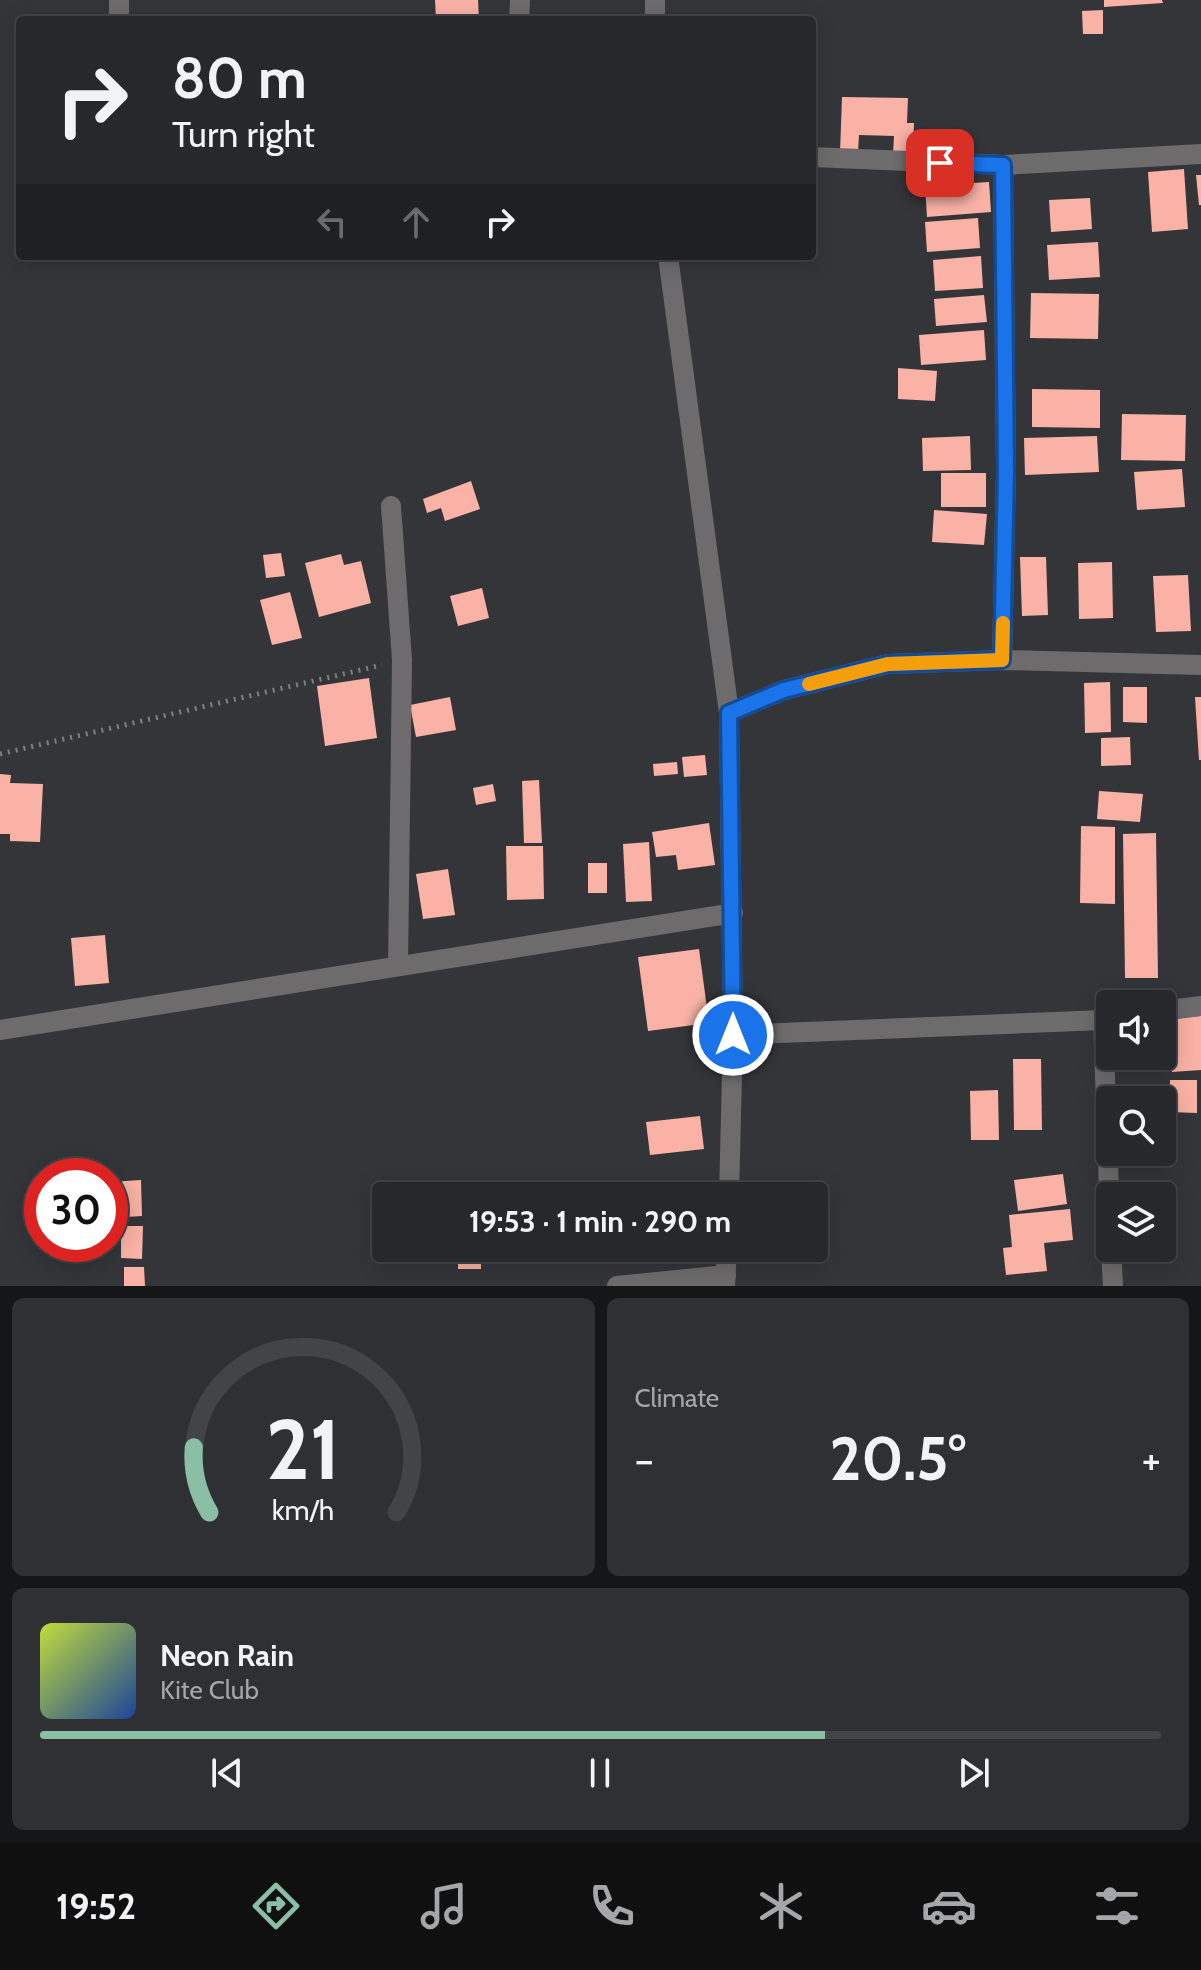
<!DOCTYPE html>
<html lang="en">
<head>
<meta charset="utf-8">
<style>
  :root { --surface:#27282b; --page:#2f3033; --text:#f1f3f6; --muted:#a4a6a9; --line:#434447; --accent:#8abfa5 }
  body { margin:0; font-family:Cabin,sans-serif; background:var(--page); color:var(--text); height:100vh; display:flex; flex-direction:column; font-size:30px; white-space:nowrap }
  * { box-sizing:border-box; margin:0 }
  p { font-size:26px; color:var(--muted) }
  .icon { flex:none; width:44px; height:44px; fill:none; stroke:currentColor; stroke-width:2; stroke-linecap:round; stroke-linejoin:round }
  .map { position:relative; height:1286px; overflow:hidden }
  .drawer { display:flex; flex-direction:column; gap:12px; padding:12px; background:#151618; flex:1 }
  .drawer>* { flex:none }
  .hud { position:absolute; left:16px; top:16px; width:800px; height:244px; border-radius:8px; box-shadow:0 4px 20px #0003,0 0 0 2px var(--line); background:#27282b; color:var(--text); overflow:hidden }
  .buttons { position:absolute; left:1096px; top:990px; display:grid; gap:16px }
  .buttons a { display:grid; place-items:center; width:80px; height:80px; border-radius:8px; background:var(--surface); box-shadow:0 4px 20px #0003,0 0 0 2px var(--line); font-size:40px }
  .speed { position:absolute; left:24px; top:1158px; display:flex; gap:16px; font-size:40px; font-weight:700; text-align:center }
  .speed>* { display:grid; place-content:center; width:104px; height:104px; border-radius:50%; background:var(--surface); box-shadow:0 4px 20px #0003,0 0 0 2px var(--line); line-height:1 }
  .speed .limit { border:12px solid #d22; background:#fff; color:#111 }
  .pin { position:absolute; display:grid; place-items:center; width:68px; height:68px; color:#fff; margin:-34px; border-radius:16px; box-shadow:0 4px 12px #0006 }
  .me { position:absolute; width:88px; margin:-44px; rotate:0deg; stroke-linejoin:round; filter:drop-shadow(0 0 6px #0008) }
  .turn { display:flex; align-items:center; gap:28px; height:168px; padding:0 24px; font-size:36px }
  .turn .icon { width:104px; height:104px; stroke-width:2.5 }
  .turn b { display:block; font-size:56px; line-height:68px }
  .lanes { display:flex; align-items:center; height:76px; padding:0 24px; background:#0003; justify-content:center; gap:40px; direction:ltr }
  .lanes .off { opacity:.35 }
  .big { font-size:60px; font-weight:700; line-height:1.1 }
  .drawer .tile { flex:1; display:flex; flex-direction:column; justify-content:center; gap:12px; min-width:0; padding:0 28px; border-radius:12px; background:var(--page) }
  .drawer .dial { align-items:center; gap:0 }
  .dial svg { height:208px; overflow:visible; fill:none; stroke:var(--line); stroke-width:7; stroke-linecap:round; text-anchor:middle }
  .dial text { fill:var(--text); stroke:none }
  .song { display:flex; align-items:center; gap:24px }
  .cover { width:96px; height:96px; border-radius:12px; background:linear-gradient(135deg,hsl(70 70% 55%),hsl(220 70% 35%)) }
  .played { height:8px; border-radius:4px; background:linear-gradient(90deg,var(--accent) 70%,var(--line) 70%) }
  .keys { display:flex; justify-content:space-around; direction:ltr }
  .heat { display:flex; justify-content:space-between; align-items:center; font-size:44px; direction:ltr }
  .drawer .tiles { flex:1; display:grid; gap:12px; grid-template-columns:1fr 1fr }
  .tile:last-child { grid-column:span 2 }
  .trip { position:absolute; left:372px; top:1182px; width:456px; height:80px; border-radius:8px; background:var(--surface); box-shadow:0 4px 20px #0003,0 0 0 2px var(--line); font-weight:700; line-height:80px; text-align:center }
  .menu { display:flex; height:128px; justify-content:space-around; align-items:center; background:#101011; color:var(--muted) }
  .menu .icon { width:56px; height:56px }
  .menu .on { color:var(--accent) }
  .menu b { font-size:36px; color:var(--text) }
  .map>svg:first-child { display:block }
</style>
</head>
<body>
<div class="map">
<svg width="1201" height="1286" viewBox="0 0 1201 1286">
  <rect width="100%" height="100%" fill="#343539"/>
  <g fill="#f9b2a5">
    <path d="M 435,0 L 478,0 L 479,20 L 436,20 Z"/>
    <path d="M 1104,0 L 1162,0 L 1163,3 L 1104,7 Z"/>
    <path d="M 1103,10 L 1103,34 L 1083,34 L 1082,11 Z"/>
    <path d="M 842,97 L 908,98 L 907,123 L 914,123 L 913,155 L 893,155 L 894,136 L 859,135 L 858,153 L 840,153 Z"/>
    <path d="M 1184,169 L 1188,229 L 1152,232 L 1148,172 Z"/>
    <path d="M 1196,175 L 1201,175 L 1201,205 L 1199,205 Z"/>
    <path d="M 989,182 L 991,212 L 927,217 L 925,186 Z"/>
    <path d="M 1090,198 L 1092,229 L 1051,232 L 1049,200 Z"/>
    <path d="M 978,218 L 980,248 L 927,252 L 925,222 Z"/>
    <path d="M 1098,242 L 1100,277 L 1049,280 L 1047,245 Z"/>
    <path d="M 981,256 L 983,288 L 935,291 L 933,260 Z"/>
    <path d="M 1031,293 L 1099,294 L 1098,339 L 1030,338 Z"/>
    <path d="M 984,295 L 987,322 L 936,326 L 934,299 Z"/>
    <path d="M 984,330 L 986,360 L 921,365 L 919,335 Z"/>
    <path d="M 898,368 L 937,371 L 935,401 L 898,399 Z"/>
    <path d="M 1032,389 L 1100,390 L 1100,428 L 1032,427 Z"/>
    <path d="M 1122,414 L 1186,415 L 1185,461 L 1121,460 Z"/>
    <path d="M 970,436 L 971,470 L 923,471 L 922,438 Z"/>
    <path d="M 1097,436 L 1099,472 L 1025,475 L 1024,438 Z"/>
    <path d="M 1182,469 L 1185,507 L 1137,510 L 1134,472 Z"/>
    <rect x="941" y="473" width="45" height="34"/>
    <path d="M 471,481 L 480,509 L 445,521 L 441,508 L 427,513 L 423,499 Z"/>
    <path d="M 934,510 L 987,514 L 984,545 L 932,542 Z"/>
    <path d="M 281,553 L 285,576 L 266,578 L 263,555 Z"/>
    <path d="M 341,554 L 344,565 L 361,561 L 371,603 L 319,617 L 305,563 Z"/>
    <path d="M 1020,557 L 1046,557 L 1048,615 L 1022,616 Z"/>
    <path d="M 1112,562 L 1113,618 L 1079,619 L 1078,563 Z"/>
    <path d="M 1188,575 L 1191,631 L 1156,632 L 1153,576 Z"/>
    <path d="M 482,588 L 489,618 L 458,626 L 450,596 Z"/>
    <path d="M 290,592 L 302,638 L 272,645 L 260,600 Z"/>
    <path d="M 369,678 L 377,738 L 325,746 L 317,686 Z"/>
    <path d="M 1110,682 L 1111,732 L 1085,733 L 1084,683 Z"/>
    <path d="M 1123,687 L 1147,687 L 1147,723 L 1123,722 Z"/>
    <path d="M 450,697 L 456,730 L 416,737 L 410,705 Z"/>
    <path d="M 1195,697 L 1201,697 L 1201,760 L 1199,760 Z"/>
    <path d="M 1130,737 L 1131,765 L 1101,766 L 1101,738 Z"/>
    <path d="M 705,755 L 707,775 L 684,777 L 682,757 Z"/>
    <path d="M 677,762 L 678,774 L 654,776 L 653,764 Z"/>
    <path d="M 0,774 L 11,775 L 10,783 L 43,784 L 40,842 L 10,841 L 10,834 L 0,834 Z"/>
    <path d="M 539,780 L 542,843 L 524,843 L 522,781 Z"/>
    <path d="M 493,784 L 496,801 L 476,805 L 473,788 Z"/>
    <path d="M 1099,791 L 1143,794 L 1140,822 L 1097,819 Z"/>
    <path d="M 709,823 L 715,865 L 678,870 L 676,855 L 656,857 L 652,832 Z"/>
    <path d="M 1081,826 L 1115,827 L 1115,904 L 1080,903 Z"/>
    <path d="M 1156,833 L 1158,978 L 1125,978 L 1123,834 Z"/>
    <path d="M 649,842 L 652,901 L 626,902 L 623,844 Z"/>
    <path d="M 506,846 L 543,846 L 544,899 L 507,900 Z"/>
    <rect x="588" y="863" width="19" height="30"/>
    <path d="M 448,869 L 455,915 L 423,919 L 416,874 Z"/>
    <path d="M 105,935 L 109,983 L 75,986 L 71,938 Z"/>
    <path d="M 699,949 L 709,1023 L 648,1031 L 638,957 Z"/>
    <path d="M 1201,1016 L 1201,1070 L 1172,1072 L 1168,1018 Z"/>
    <path d="M 1013,1059 L 1041,1059 L 1042,1130 L 1014,1130 Z"/>
    <path d="M 1170,1080 L 1197,1080 L 1197,1113 L 1169,1112 Z"/>
    <path d="M 998,1090 L 999,1140 L 971,1140 L 970,1091 Z"/>
    <path d="M 700,1116 L 704,1149 L 650,1155 L 646,1122 Z"/>
    <path d="M 1169,1121 L 1171,1159 L 1125,1162 L 1125,1152 L 1162,1152 L 1162,1122 Z"/>
    <path d="M 1063,1174 L 1067,1204 L 1018,1211 L 1014,1180 Z"/>
    <path d="M 141,1180 L 142,1216 L 110,1218 L 110,1182 Z"/>
    <path d="M 521,1192 L 545,1193 L 545,1196 L 521,1196 Z"/>
    <path d="M 1070,1209 L 1073,1240 L 1044,1243 L 1047,1271 L 1006,1275 L 1003,1248 L 1012,1247 L 1009,1215 Z"/>
    <path d="M 121,1226 L 143,1226 L 142,1259 L 121,1258 Z"/>
    <rect x="458" y="1248" width="23" height="21"/>
    <path d="M 124,1267 L 144,1267 L 145,1286 L 124,1286 Z"/>
  </g>
  <g fill="none" stroke-linecap="round" stroke-linejoin="round">
    <path stroke="#7f8083" stroke-width="5" stroke-dasharray="2 6" stroke-linecap="butt" d="M 0,754 L 382,665"/>
    <g stroke="#6d6b6b" stroke-width="20">
      <path d="M 119,0 L 119,20"/>
      <path d="M 519,20 L 520,0"/>
      <path d="M 655,20 L 655,0"/>
      <path d="M 812,157 L 1003,165 L 1201,154"/>
      <path d="M 668,256 L 729,713 L 733,1035 L 729,1196"/>
      <path d="M 391,506 L 402,660 L 398,966"/>
      <path d="M 1002,660 L 1006,471 L 1003,165"/>
      <path d="M 729,713 L 784,690 L 888,664 L 1002,660 L 1201,665"/>
      <path d="M 1162,1011 L 1201,1006"/>
      <path d="M 0,1030 L 733,913"/>
      <path d="M 733,1035 L 1103,1020 L 1110,1218"/>
      <path d="M 1111,1248 L 1113,1286"/>
      <path d="M 617,1286 L 726,1275"/>
      <path d="M 725,1286 L 727,1248"/>
    </g>
  </g>
  <g fill="none" stroke-linecap="round" stroke-linejoin="round">
    <g stroke="#114b97" stroke-width="20">
      <path id="route" d="M 733,1035 L 729,713 L 784,690 L 888,664 L 1002,660 L 1006,471 L 1003,165 L 940,163"/>
    </g>
    <use href="#route" stroke="#1a73e8" stroke-width="14"/>
    <path stroke="#f59e0b" stroke-width="14" d="M 809,684 L 888,664 L 1002,660 L 1003,623"/>
  </g>
</svg>
<div class="buttons">
<a><svg class="icon" aria-label="sound" viewBox="0 0 24 24"><path d="M4 9h4l5-4v14l-5-4H4zM17 9q2 3 0 6"/></svg></a>
<a><svg class="icon" aria-label="search" viewBox="0 0 24 24"><circle cx="10" cy="10" r="6"/><path d="M15 15l6 6"/></svg></a>
<a><svg class="icon" aria-label="layers" viewBox="0 0 24 24"><path d="M12 4l9 5-9 5-9-5zM3 14l9 5 9-5"/></svg></a>
</div>
<div class="speed"><div class="limit">30</div></div>
<div class="pin" style="left:940px;top:163px;background:#d93025"><svg class="icon" aria-label="arrive" viewBox="0 0 24 24"><path d="M6 21V4h12l-3 4 3 4H6"/></svg></div>
<svg class="me" style="left:733px;top:1035px" viewBox="-20 -20 40 40"><circle r="17" fill="#1a73e8" stroke="#fff" stroke-width="3"/><path d="M0-11L8 9 0 5-8 9z" fill="#fff"/></svg>
<div class="trip">19:53 · 1 min · 290 m</div>
<div class="hud">
<div class="turn"><svg class="icon" aria-label="right" viewBox="0 0 24 24"><path d="M7 20v-9h11M14 6l5 5-5 5"/></svg><div><b>80 m</b>Turn right</div></div>
<div class="lanes"><svg class="icon off" aria-label="left" viewBox="0 0 24 24"><path d="M17 20v-9H6M10 6l-5 5 5 5"/></svg><svg class="icon off" aria-label="ahead" viewBox="0 0 24 24"><path d="M12 20V5M6 11l6-6 6 6"/></svg><svg class="icon" aria-label="right" viewBox="0 0 24 24"><path d="M7 20v-9h11M14 6l5 5-5 5"/></svg></div>
</div>
</div>
<section class="drawer">
<div class="tiles">
<div class="tile dial"><svg viewBox="0 0 100 80">
<path d="M14 69A42 42 0 1 1 86 69"/>
<path d="M14 69A42 42 0 0 1 8 44" stroke="#8abfa5"/>
<text x="50" y="56" font-size="32" font-weight="700">21</text>
<text x="50" y="72" font-size="11">km/h</text>
</svg></div>
<div class="tile"><p>Climate</p>
<div class="heat"><a>−</a><b class="big">20.5°</b><a>+</a></div>
</div>
<div class="tile">
<div class="song"><i class="cover"></i><div><b>Neon Rain</b><p>Kite Club</p></div></div>
<div class="played"></div>
<div class="keys"><svg class="icon" aria-label="previous" viewBox="0 0 24 24"><path d="M18 5L8 12l10 7zM5 5v14"/></svg><svg class="icon" aria-label="pause" viewBox="0 0 24 24"><path d="M8 5v14M16 5v14"/></svg><svg class="icon" aria-label="next" viewBox="0 0 24 24"><path d="M6 5l10 7-10 7zM19 5v14"/></svg></div>
</div>
</div>
</section>
<nav class="menu">
<b>19:52</b>
<svg class="icon on" aria-label="directions" viewBox="0 0 24 24"><path d="M12 3l9 9-9 9-9-9zM9 14v-3h6M13 9l2 2-2 2"/></svg>
<svg class="icon" aria-label="music" viewBox="0 0 24 24"><path d="M9 18V5l10-2v13"/><circle cx="6" cy="18" r="3"/><circle cx="16" cy="16" r="3"/></svg>
<svg class="icon" aria-label="phone" viewBox="0 0 24 24"><path d="M5 4h4l2 5-3 2q2 4 5 5l2-3 5 2v4C11 20 4 13 5 4z"/></svg>
<svg class="icon" aria-label="climate" viewBox="0 0 24 24"><path d="M12 3v18M4 7l16 10M4 17L20 7"/></svg>
<svg class="icon" aria-label="car" viewBox="0 0 24 24"><path d="M5 17H2v-5l4-1 3-4h7l3 4 3 1v5h-3M9 17h6M6 11h13"/><circle cx="7" cy="17" r="2"/><circle cx="17" cy="17" r="2"/></svg>
<svg class="icon" aria-label="filters" viewBox="0 0 24 24"><path d="M4 7h16M4 17h16"/><circle cx="9" cy="7" r="2"/><circle cx="15" cy="17" r="2"/></svg>
</nav>
</body>
</html>
